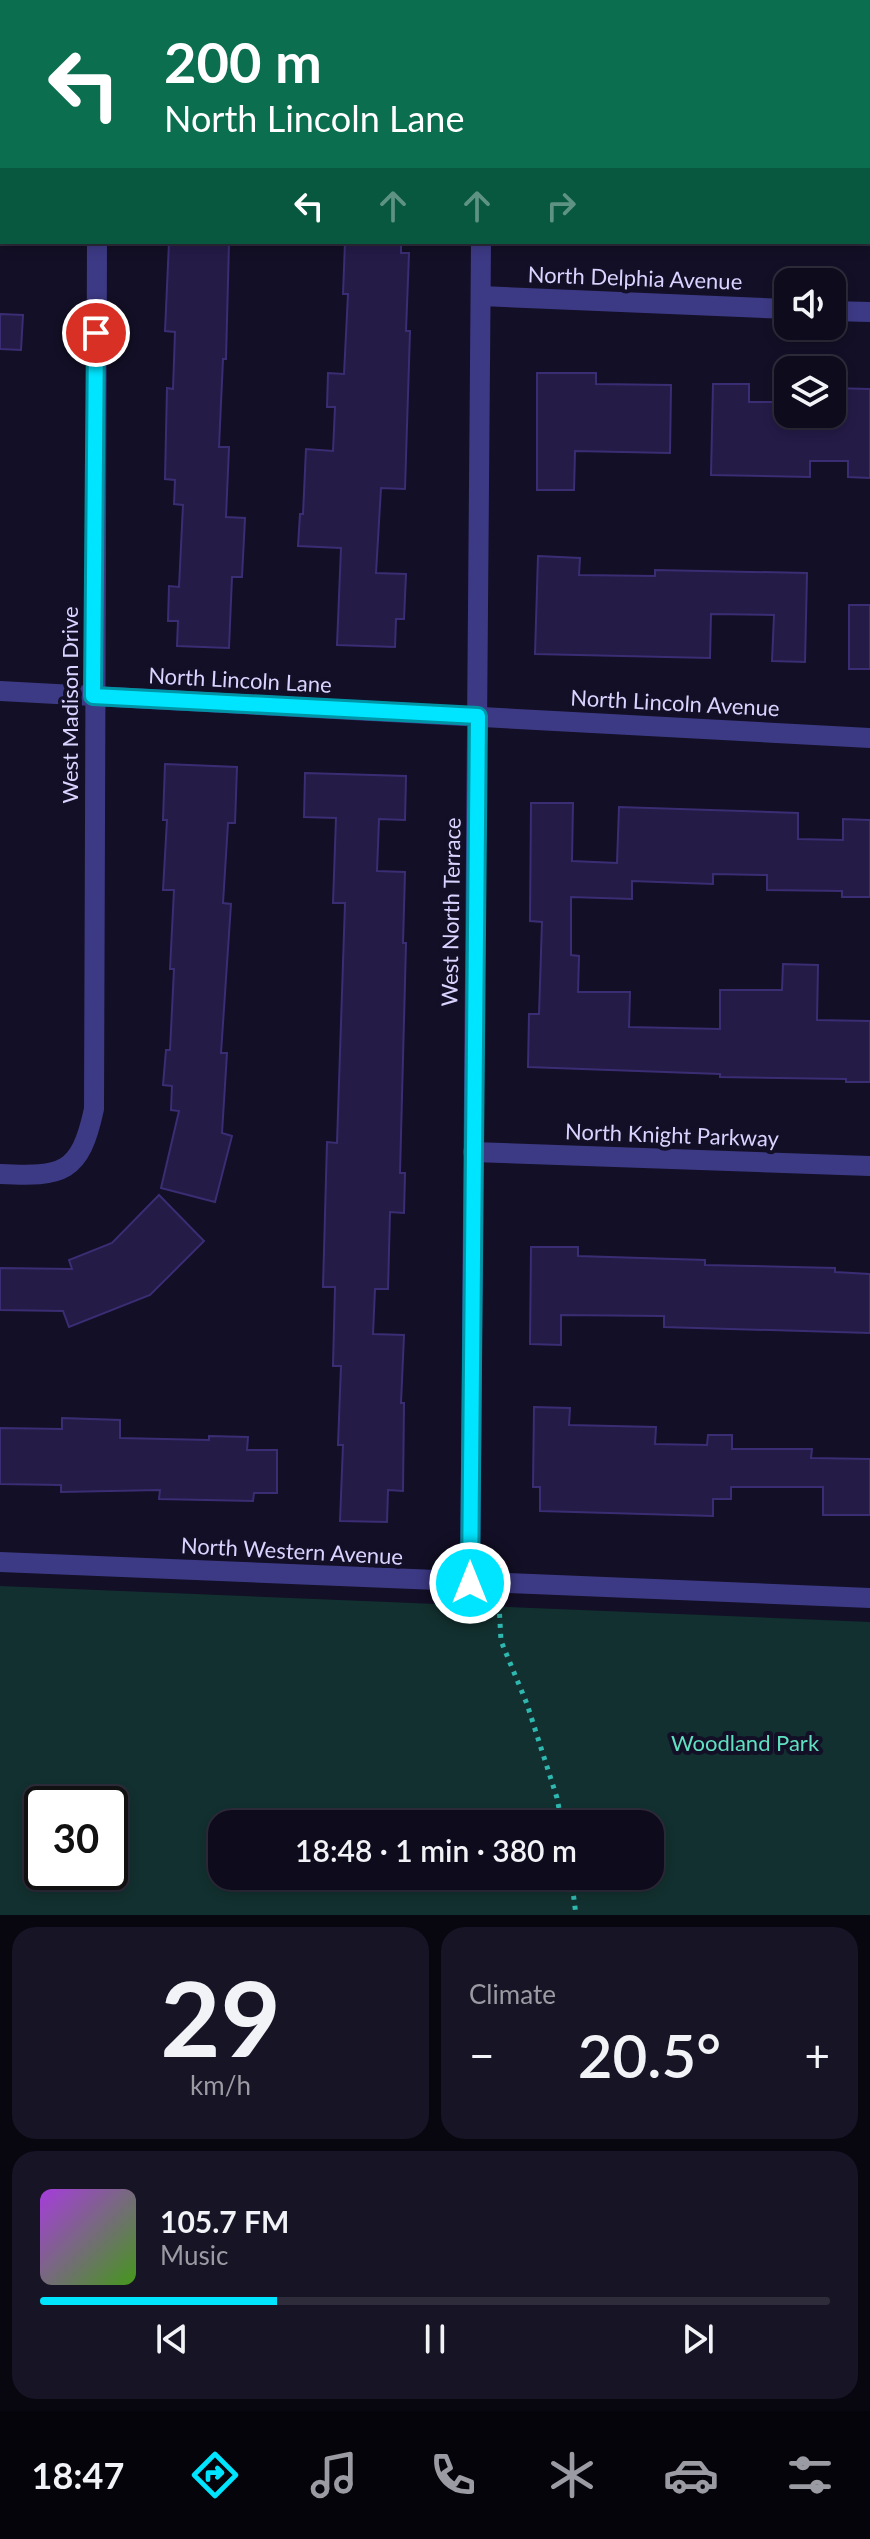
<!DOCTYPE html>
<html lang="en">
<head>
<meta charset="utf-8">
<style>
  :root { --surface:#0e0b1c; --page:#171425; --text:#f1f3f6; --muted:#9b9ba3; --line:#2e2b3b; --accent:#00e5ff }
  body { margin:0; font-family:Lato,sans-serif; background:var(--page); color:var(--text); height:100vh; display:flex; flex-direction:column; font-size:30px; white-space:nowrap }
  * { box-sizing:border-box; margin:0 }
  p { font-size:26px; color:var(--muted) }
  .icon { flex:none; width:44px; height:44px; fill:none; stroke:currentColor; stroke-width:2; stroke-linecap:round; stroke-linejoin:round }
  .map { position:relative; height:1915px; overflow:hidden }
  .details { display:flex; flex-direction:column; gap:12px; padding:12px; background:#08060f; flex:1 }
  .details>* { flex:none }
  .banner { position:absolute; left:0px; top:0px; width:870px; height:244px; box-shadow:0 4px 12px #0003,0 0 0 2px var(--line); background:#0b6e4f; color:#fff; overflow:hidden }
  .fabs { position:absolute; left:774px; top:268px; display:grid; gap:16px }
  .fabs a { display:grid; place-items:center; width:72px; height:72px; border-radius:16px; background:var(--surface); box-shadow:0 4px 12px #0003,0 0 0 2px var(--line); font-size:40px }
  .speed { position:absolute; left:24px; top:1786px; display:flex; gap:16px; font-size:40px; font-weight:700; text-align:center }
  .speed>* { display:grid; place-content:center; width:104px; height:104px; border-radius:50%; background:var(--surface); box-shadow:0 4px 12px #0003,0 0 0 2px var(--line); line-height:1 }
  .speed .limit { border:4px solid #111; border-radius:12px; background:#fff; color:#111 }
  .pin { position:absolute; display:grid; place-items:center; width:68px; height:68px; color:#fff; margin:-34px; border:4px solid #fff; border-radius:50%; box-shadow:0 2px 8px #0007 }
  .me { position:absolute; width:88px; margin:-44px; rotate:0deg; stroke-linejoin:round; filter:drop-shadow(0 0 6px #0008) }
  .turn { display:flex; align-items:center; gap:28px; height:168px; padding:0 32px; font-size:36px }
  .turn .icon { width:104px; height:104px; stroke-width:2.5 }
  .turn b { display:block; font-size:56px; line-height:68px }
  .lanes { display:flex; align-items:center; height:76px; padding:0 32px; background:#0003; justify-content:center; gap:40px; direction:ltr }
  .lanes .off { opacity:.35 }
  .big { font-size:60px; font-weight:600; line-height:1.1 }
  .details .card { flex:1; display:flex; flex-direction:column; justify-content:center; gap:12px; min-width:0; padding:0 28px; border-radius:24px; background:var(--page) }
  .details .dial { align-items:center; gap:0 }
  .dial b { font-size:104px; line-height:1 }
  .song { display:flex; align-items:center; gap:24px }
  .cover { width:96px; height:96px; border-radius:12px; background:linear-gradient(135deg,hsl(280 70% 55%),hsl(100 70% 35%)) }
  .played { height:8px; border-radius:4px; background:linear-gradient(90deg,var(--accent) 30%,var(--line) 30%) }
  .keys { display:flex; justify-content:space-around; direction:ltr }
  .heat { display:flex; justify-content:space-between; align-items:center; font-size:44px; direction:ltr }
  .details .tiles { flex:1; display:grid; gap:12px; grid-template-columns:1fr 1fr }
  .card:last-child { grid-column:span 2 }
  .trip { position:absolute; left:208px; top:1810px; width:456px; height:80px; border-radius:24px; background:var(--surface); box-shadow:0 4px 12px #0003,0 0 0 2px var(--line); font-weight:600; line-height:80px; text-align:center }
  .menu { display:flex; height:128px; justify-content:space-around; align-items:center; background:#06040b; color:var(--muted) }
  .menu .icon { width:56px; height:56px }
  .menu .on { color:var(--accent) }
  .menu b { font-size:36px; color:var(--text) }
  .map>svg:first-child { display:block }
</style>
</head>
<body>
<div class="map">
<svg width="870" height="1915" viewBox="0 0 870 1915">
  <rect width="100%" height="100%" fill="#130f26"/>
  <path fill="#12302f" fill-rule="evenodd" d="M 0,1586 L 870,1622 L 870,1915 L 0,1915 ZM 42,1804 L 110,1804 L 110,1872 L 42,1872 ZM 222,1824 L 650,1824 L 650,1876 L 222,1876 Z"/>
  <g fill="#241b47" stroke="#3b2d73" stroke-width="2">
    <path d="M 169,242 L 229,242 L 226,359 L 223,359 L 219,447 L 229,447 L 226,517 L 245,518 L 242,577 L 232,577 L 229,648 L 177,646 L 178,621 L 168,621 L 169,586 L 179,587 L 183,505 L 174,504 L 175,480 L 165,479 L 167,388 L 173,389 L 175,332 L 165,331 Z"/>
    <path d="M 345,242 L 401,242 L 401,253 L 409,253 L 406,331 L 410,331 L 405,489 L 381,488 L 376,573 L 406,574 L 404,619 L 396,619 L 395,647 L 337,645 L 341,548 L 298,546 L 300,514 L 303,514 L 306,449 L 333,451 L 335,407 L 327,407 L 328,373 L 344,374 L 348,294 L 343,294 Z"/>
    <path d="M 0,314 L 23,315 L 21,350 L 0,349 Z"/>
    <path d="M 537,373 L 596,373 L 596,384 L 671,385 L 670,453 L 575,451 L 574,490 L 537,490 Z"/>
    <path d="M 713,384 L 749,384 L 749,402 L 788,402 L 788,414 L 832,414 L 832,388 L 870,389 L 870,478 L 848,477 L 848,461 L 810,461 L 810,477 L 711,475 Z"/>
    <path d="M 538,556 L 580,558 L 579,575 L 655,576 L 655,570 L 807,573 L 805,662 L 772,661 L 774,615 L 711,614 L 710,658 L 535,654 Z"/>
    <rect x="849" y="605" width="21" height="64"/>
    <path d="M 165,764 L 237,767 L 235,823 L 228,823 L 223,903 L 231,904 L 221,1053 L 227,1053 L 222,1133 L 232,1136 L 215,1202 L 161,1188 L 179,1111 L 171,1110 L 172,1086 L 163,1085 L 166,1050 L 170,1050 L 174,969 L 170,969 L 174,890 L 163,890 L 167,820 L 163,820 Z"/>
    <path d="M 305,773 L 406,776 L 405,820 L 379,819 L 377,871 L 405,872 L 403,943 L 406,943 L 400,1173 L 405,1173 L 404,1213 L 390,1212 L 388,1289 L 375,1289 L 373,1334 L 404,1335 L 401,1403 L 404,1403 L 403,1491 L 388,1490 L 387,1522 L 340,1521 L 343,1445 L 338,1445 L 341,1366 L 333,1366 L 335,1287 L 323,1287 L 327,1142 L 337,1143 L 345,903 L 333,903 L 336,818 L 304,817 Z"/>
    <path d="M 531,803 L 573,803 L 572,861 L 617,863 L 619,807 L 798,813 L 798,839 L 843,840 L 843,819 L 870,820 L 870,897 L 842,897 L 842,891 L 767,890 L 767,875 L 713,874 L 713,884 L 632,881 L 632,899 L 571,897 L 571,955 L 579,956 L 578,992 L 630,992 L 629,1027 L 720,1029 L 720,990 L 782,990 L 783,964 L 818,965 L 817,1020 L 870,1021 L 870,1082 L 846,1082 L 846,1079 L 720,1077 L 720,1074 L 528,1067 L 529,1014 L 539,1014 L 542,922 L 530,921 Z"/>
    <path d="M 159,1195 L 204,1241 L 150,1295 L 69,1327 L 63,1311 L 0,1310 L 0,1268 L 72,1269 L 69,1260 L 112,1243 Z"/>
    <path d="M 531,1247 L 578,1247 L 578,1256 L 705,1260 L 705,1265 L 835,1268 L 835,1272 L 870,1274 L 870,1333 L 664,1327 L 664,1316 L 561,1315 L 561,1345 L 530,1344 Z"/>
    <path d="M 534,1407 L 570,1408 L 569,1425 L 656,1427 L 655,1444 L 707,1445 L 708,1435 L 732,1435 L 732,1449 L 812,1449 L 811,1458 L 870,1459 L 870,1515 L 823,1515 L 823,1487 L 731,1487 L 731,1499 L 713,1499 L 713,1516 L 540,1511 L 540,1487 L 533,1487 Z"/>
    <path d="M 62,1418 L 120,1420 L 120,1438 L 209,1440 L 209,1436 L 248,1437 L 247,1450 L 277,1450 L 277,1493 L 254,1493 L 253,1501 L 159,1499 L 160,1490 L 61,1492 L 61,1485 L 0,1484 L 0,1428 L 62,1429 Z"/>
  </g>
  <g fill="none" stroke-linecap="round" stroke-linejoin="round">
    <g stroke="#2fb8b0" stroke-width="5" stroke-dasharray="4 6" stroke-linecap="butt">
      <path d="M 499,1604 L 501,1641 L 527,1704 L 557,1798 L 562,1824"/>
      <path d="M 571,1876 L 576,1915"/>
    </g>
    <g stroke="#3d3a85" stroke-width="20">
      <path d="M 481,0 L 481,2"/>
      <path d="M 98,2 L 98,0"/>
      <path d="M 481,296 L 788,309"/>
      <path d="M 832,311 L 870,312"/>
      <path d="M 0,691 L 870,738"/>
      <path d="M 473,1152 L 870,1166"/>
      <path d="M 0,1174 C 63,1177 80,1174 94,1109 L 97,242"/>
      <path d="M 0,1562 L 870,1598"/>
      <path d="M 470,1583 L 481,242"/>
    </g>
  </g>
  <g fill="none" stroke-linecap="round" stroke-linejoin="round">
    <g stroke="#0095a6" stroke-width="20">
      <path id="route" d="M 96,333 L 93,696 L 478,716 L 470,1583"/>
    </g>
    <use href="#route" stroke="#00e5ff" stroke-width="14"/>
  </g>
  <g text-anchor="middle" stroke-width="8" stroke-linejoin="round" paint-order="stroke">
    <g font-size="22" fill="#d9d4ff" stroke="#130f26">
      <text transform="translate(635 278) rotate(2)" y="8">North Delphia Avenue</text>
      <text transform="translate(240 680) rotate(3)" y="8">North Lincoln Lane</text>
      <text transform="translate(675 703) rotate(3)" y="8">North Lincoln Avenue</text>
      <text transform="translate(70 705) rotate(-90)" y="8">West Madison Drive</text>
      <text transform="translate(451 912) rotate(-89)" y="8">West North Terrace</text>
      <text transform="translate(672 1135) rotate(2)" y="8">North Knight Parkway</text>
      <text transform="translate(292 1551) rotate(3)" y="8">North Western Avenue</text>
    </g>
    <g font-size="22" fill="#5fe0c0" stroke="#130f26">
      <text x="745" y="1751">Woodland Park</text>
    </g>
  </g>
</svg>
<div class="fabs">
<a><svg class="icon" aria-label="sound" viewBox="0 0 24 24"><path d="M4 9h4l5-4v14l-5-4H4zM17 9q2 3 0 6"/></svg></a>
<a><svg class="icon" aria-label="layers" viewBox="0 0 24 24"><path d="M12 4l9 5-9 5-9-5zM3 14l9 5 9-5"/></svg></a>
</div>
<div class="speed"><div class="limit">30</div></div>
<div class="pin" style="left:96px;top:333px;background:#d93025"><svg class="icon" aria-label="arrive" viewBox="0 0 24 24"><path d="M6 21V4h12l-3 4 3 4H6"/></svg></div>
<svg class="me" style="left:470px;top:1583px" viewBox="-20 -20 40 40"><circle r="17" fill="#00e5ff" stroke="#fff" stroke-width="3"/><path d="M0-11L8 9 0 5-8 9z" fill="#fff"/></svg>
<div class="trip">18:48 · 1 min · 380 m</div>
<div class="banner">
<div class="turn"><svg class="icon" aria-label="left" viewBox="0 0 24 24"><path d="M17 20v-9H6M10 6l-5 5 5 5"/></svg><div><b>200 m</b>North Lincoln Lane</div></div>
<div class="lanes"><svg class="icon" aria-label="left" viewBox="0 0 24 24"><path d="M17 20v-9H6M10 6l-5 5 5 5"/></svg><svg class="icon off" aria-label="ahead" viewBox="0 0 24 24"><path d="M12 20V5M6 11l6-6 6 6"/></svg><svg class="icon off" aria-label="ahead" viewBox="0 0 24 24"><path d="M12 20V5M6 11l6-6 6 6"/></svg><svg class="icon off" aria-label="right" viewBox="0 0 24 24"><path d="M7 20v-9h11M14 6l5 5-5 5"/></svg></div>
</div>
</div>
<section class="details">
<div class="tiles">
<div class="card dial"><b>29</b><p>km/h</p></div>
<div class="card"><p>Climate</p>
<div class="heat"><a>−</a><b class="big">20.5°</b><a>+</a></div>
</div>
<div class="card">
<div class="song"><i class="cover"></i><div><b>105.7 FM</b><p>Music</p></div></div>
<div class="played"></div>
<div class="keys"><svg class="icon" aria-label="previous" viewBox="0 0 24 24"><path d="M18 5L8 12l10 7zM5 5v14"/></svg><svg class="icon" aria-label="pause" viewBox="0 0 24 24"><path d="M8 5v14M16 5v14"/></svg><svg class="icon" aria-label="next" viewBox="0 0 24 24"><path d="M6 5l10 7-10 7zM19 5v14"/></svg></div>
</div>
</div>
</section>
<nav class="menu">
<b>18:47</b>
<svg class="icon on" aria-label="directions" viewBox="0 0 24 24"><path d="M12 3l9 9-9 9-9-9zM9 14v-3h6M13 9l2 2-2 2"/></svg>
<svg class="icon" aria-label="music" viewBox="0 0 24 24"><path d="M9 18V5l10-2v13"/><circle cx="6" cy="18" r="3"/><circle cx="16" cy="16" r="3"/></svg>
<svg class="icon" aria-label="phone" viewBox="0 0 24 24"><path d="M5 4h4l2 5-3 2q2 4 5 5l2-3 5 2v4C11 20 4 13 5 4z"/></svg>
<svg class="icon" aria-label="climate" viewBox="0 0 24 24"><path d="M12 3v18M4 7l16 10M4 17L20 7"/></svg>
<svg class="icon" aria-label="car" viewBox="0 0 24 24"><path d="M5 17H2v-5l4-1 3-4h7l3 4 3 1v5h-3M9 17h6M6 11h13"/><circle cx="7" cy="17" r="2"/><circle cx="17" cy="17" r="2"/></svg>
<svg class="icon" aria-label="filters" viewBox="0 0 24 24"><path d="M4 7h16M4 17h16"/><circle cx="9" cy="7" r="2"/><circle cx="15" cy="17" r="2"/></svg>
</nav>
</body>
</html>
